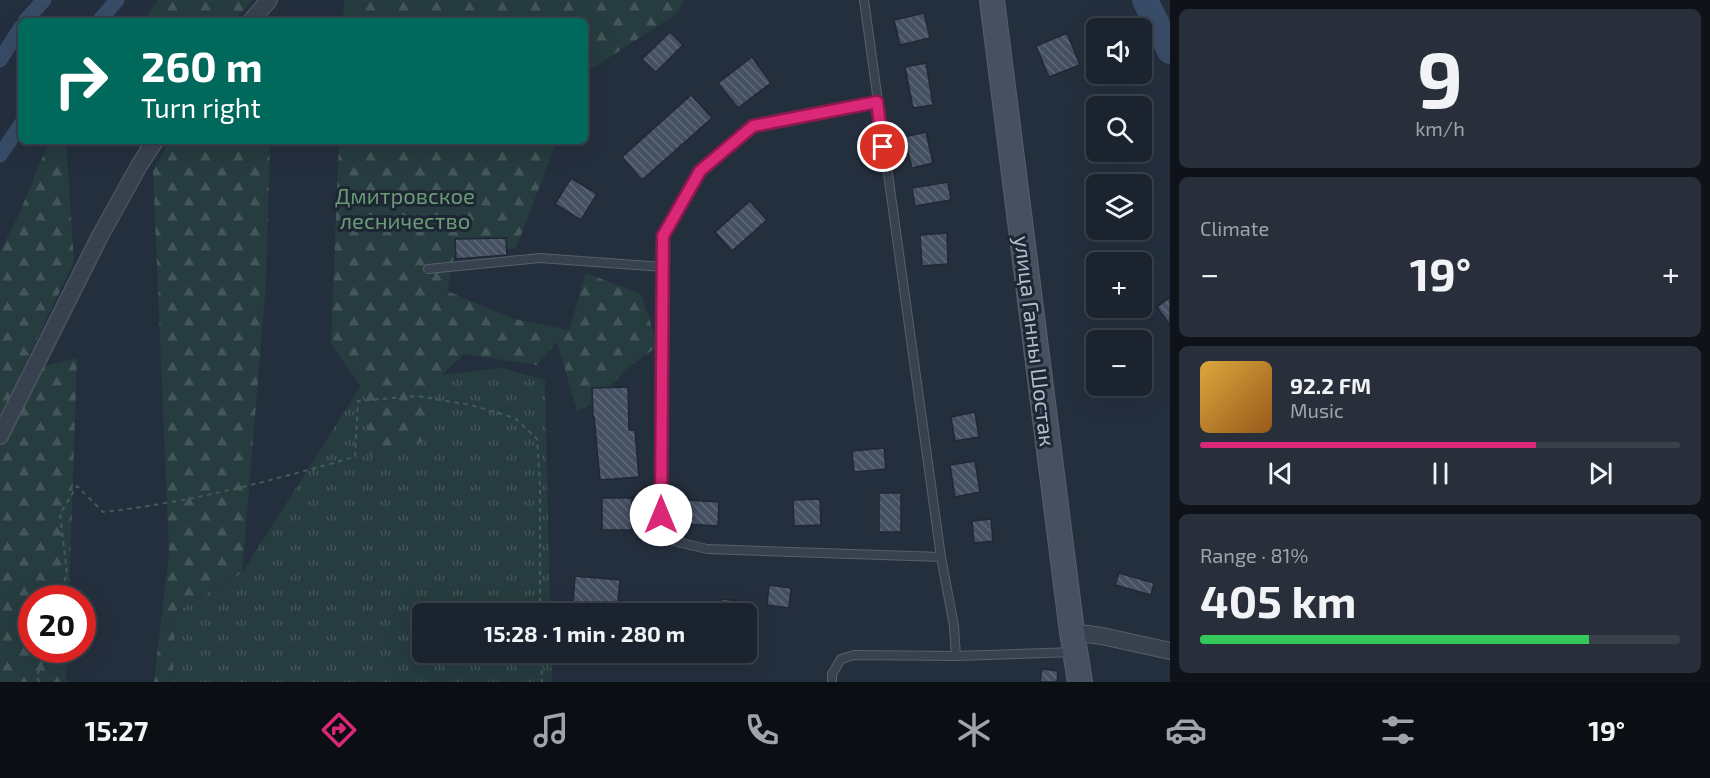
<!DOCTYPE html>
<html lang="en">
<head>
<meta charset="utf-8">
<style>
  :root { --surface:#1b232e; --page:#282f3a; --text:#f1f3f6; --muted:#a0a4aa; --line:#39404a; --accent:#db2777 }
  body { margin:0; font-family:"Exo 2",sans-serif; background:var(--page); color:var(--text); height:100vh; display:flex; flex-direction:column; font-size:22px; white-space:nowrap }
  * { box-sizing:border-box; margin:0 }
  p { font-size:20px; color:var(--muted) }
  .icon { flex:none; width:33px; height:33px; fill:none; stroke:currentColor; stroke-width:2; stroke-linecap:round; stroke-linejoin:round }
  .map { position:relative; flex:1; overflow:hidden }
  .drawer { display:flex; flex-direction:column; gap:9px; padding:9px; background:#0f1319; width:540px }
  .drawer>* { flex:none }
  .hud { position:absolute; left:18px; top:18px; width:570px; height:126px; border-radius:9px; box-shadow:0 6px 24px #0002,0 0 0 2px var(--line); background:#00695c; color:#fff; overflow:hidden }
  .controls { position:absolute; left:1086px; top:18px; display:grid; gap:12px }
  .controls a { display:grid; place-items:center; width:66px; height:66px; border-radius:9px; background:var(--surface); box-shadow:0 6px 24px #0002,0 0 0 2px var(--line); font-size:30px }
  .speed { position:absolute; left:18px; top:585px; display:flex; gap:12px; font-size:30px; font-weight:700; text-align:center }
  .speed>* { display:grid; place-content:center; width:78px; height:78px; border-radius:50%; background:var(--surface); box-shadow:0 6px 24px #0002,0 0 0 2px var(--line); line-height:1 }
  .speed .limit { border:9px solid #d22; background:#fff; color:#111 }
  .pin { position:absolute; display:grid; place-items:center; width:51px; height:51px; color:#fff; margin:-26px; border:3px solid #fff; border-radius:50%; box-shadow:0 2px 6px #0007 }
  .me { position:absolute; width:66px; margin:-33px; rotate:0deg; stroke-linejoin:round; filter:drop-shadow(0 0 4px #0008) }
  .turn { display:flex; align-items:center; gap:21px; height:126px; padding:0 24px; font-size:27px }
  .turn .icon { width:78px; height:78px; stroke-width:2.5 }
  .turn b { display:block; font-size:42px; line-height:51px }
  .big { font-size:45px; font-weight:700; line-height:1.1 }
  .drawer .widget { flex:1; display:flex; flex-direction:column; justify-content:center; gap:9px; min-width:0; padding:0 21px; border-radius:9px; background:var(--page) }
  .drawer .dial { align-items:center; gap:0 }
  .dial b { font-size:78px; line-height:1 }
  .song { display:flex; align-items:center; gap:18px }
  .cover { width:72px; height:72px; border-radius:9px; background:linear-gradient(135deg,hsl(40 70% 55%),hsl(30 70% 35%)) }
  .played { height:6px; border-radius:3px; background:linear-gradient(90deg,var(--accent) 70%,var(--line) 70%) }
  .keys { display:flex; justify-content:space-around; direction:ltr }
  .heat { display:flex; justify-content:space-between; align-items:center; font-size:33px; direction:ltr }
  .charge { height:9px; border-radius:4px; background:linear-gradient(90deg,#34c759 81%,var(--line) 0) }
  .trip { position:absolute; left:412px; top:603px; width:345px; height:60px; border-radius:9px; background:var(--surface); box-shadow:0 6px 24px #0002,0 0 0 2px var(--line); font-weight:700; line-height:60px; text-align:center }
  .dock { display:flex; height:96px; justify-content:space-around; align-items:center; background:#0b0e12; color:var(--muted) }
  .dock .icon { width:42px; height:42px }
  .dock .active { color:var(--accent) }
  .dock b { font-size:27px; color:var(--text) }
  main { display:flex; flex:1; min-height:0 }
  .map>svg:first-child { display:block }
</style>
</head>
<body>
<main>
<div class="map">
<svg width="1170" height="682" viewBox="0 0 1170 682">
  <defs>
    <pattern id="grass-tufts" width="24" height="20" patternUnits="userSpaceOnUse" patternTransform="scale(1.5)"><rect width="24" height="20" fill="#263c3f"/><path d="M3 7l-1-3M5 7V3M7 7l1-3M15 17l-1-3M17 17v-4M19 17l1-3" fill="none" stroke="#435659"/></pattern>
    <pattern id="forest-firs" width="22" height="20" patternUnits="userSpaceOnUse" patternTransform="scale(1.5)"><rect width="22" height="20" fill="#263c3f"/><path d="M5 1l3.5 6h-7zM16 11l3.5 6h-7z" fill="#435659"/></pattern>
    <pattern id="building-back-hatch" width="6" height="6" patternUnits="userSpaceOnUse" patternTransform="scale(1.5)"><rect width="6" height="6" fill="#455162"/><path d="M-1 5l2 2M0 0l6 6M5-1l2 2" fill="none" stroke="#5d6877"/></pattern>
  </defs>
  <rect width="100%" height="100%" fill="#242f3e"/>
  <path fill="url(#grass-tufts)" d="M 501,368 L 545,380 L 550,613 L 423,614 L 423,652 L 551,653 L 552,682 L 173,682 L 175,612 L 242,573 L 362,384 Z"/>
  <g fill="url(#forest-firs)">
    <path d="M 158,0 L 253,0 L 233,21 L 143,21 Z"/>
    <path d="M 344,0 L 685,0 L 676,14 L 585,73 L 585,21 L 343,21 Z"/>
    <path d="M 49,141 L 66,141 L 74,262 L 21,372 L 77,358 L 69,598 L 32,598 L 32,650 L 68,650 L 66,682 L 0,682 L 0,252 L 20,212 Z"/>
    <path d="M 170,141 L 270,141 L 266,283 L 242,573 L 175,612 L 173,682 L 154,682 L 169,553 L 153,170 Z"/>
    <path d="M 339,141 L 557,141 L 516,248 L 454,256 L 447,291 L 514,319 L 569,330 L 586,273 L 641,294 L 658,346 L 626,369 L 597,402 L 577,411 L 557,342 L 537,365 L 464,354 L 433,383 L 426,441 L 370,456 L 366,394 L 331,344 Z"/>
  </g>
  <g fill="none" stroke-linecap="round" stroke-linejoin="round">
    <g stroke="#394c67" stroke-width="15">
      <path d="M 25,21 L 44,0"/>
      <path d="M 99,21 L 117,0"/>
      <path d="M 0,60 L 21,27"/>
      <path d="M 0,155 L 21,124"/>
    </g>
    <path stroke="#394c67" stroke-width="26" d="M 1145,0 L 1170,51"/>
  </g>
  <g fill="url(#building-back-hatch)" stroke="#1f2835" stroke-width="1.5">
    <path d="M 924,13 L 930,38 L 900,45 L 894,20 Z"/>
    <path d="M 670,32 L 683,45 L 656,72 L 642,59 Z"/>
    <path d="M 1067,33 L 1080,65 L 1049,77 L 1036,46 Z"/>
    <path d="M 752,57 L 771,83 L 738,108 L 718,83 Z"/>
    <path d="M 926,63 L 933,105 L 913,108 L 905,67 Z"/>
    <path d="M 691,95 L 712,118 L 642,180 L 622,157 Z"/>
    <path d="M 926,132 L 933,163 L 912,168 L 904,137 Z"/>
    <path d="M 571,178 L 597,194 L 581,220 L 555,204 Z"/>
    <path d="M 948,182 L 951,200 L 915,206 L 912,188 Z"/>
    <path d="M 750,201 L 767,220 L 732,251 L 715,232 Z"/>
    <path d="M 947,233 L 948,264 L 922,266 L 920,235 Z"/>
    <path d="M 506,238 L 507,255 L 456,259 L 455,239 Z"/>
    <path d="M 1170,297 L 1170,325 L 1157,307 Z"/>
    <path d="M 628,387 L 629,430 L 635,430 L 639,477 L 600,480 L 594,417 L 593,417 L 592,388 Z"/>
    <path d="M 975,412 L 979,437 L 955,441 L 951,417 Z"/>
    <path d="M 884,448 L 886,469 L 854,472 L 852,451 Z"/>
    <path d="M 975,461 L 980,492 L 955,497 L 950,465 Z"/>
    <rect x="879" y="493" width="22" height="39"/>
    <rect x="602" y="498" width="30" height="32"/>
    <path d="M 820,499 L 821,525 L 794,526 L 793,500 Z"/>
    <path d="M 687,500 L 719,502 L 718,526 L 686,524 Z"/>
    <path d="M 991,519 L 993,541 L 974,543 L 972,521 Z"/>
    <path d="M 1119,573 L 1154,583 L 1151,595 L 1115,585 Z"/>
    <path d="M 575,576 L 620,580 L 617,614 L 572,613 Z"/>
    <path d="M 769,585 L 791,588 L 789,608 L 767,605 Z"/>
    <path d="M 721,599 L 740,601 L 739,614 L 720,614 Z"/>
    <path d="M 1042,669 L 1058,671 L 1057,682 L 1040,682 Z"/>
  </g>
  <g fill="none" stroke-linecap="round" stroke-linejoin="round">
    <g stroke="#565f6c" stroke-width="10">
      <g id="service">
        <path d="M 864,0 L 941,557 L 954,626 L 956,656"/>
        <path d="M 877,102 L 753,126 L 700,171 L 663,235 L 661,538 L 707,549 L 941,557"/>
        <path d="M 428,269 L 540,258 L 663,267"/>
        <path d="M 832,682 L 832,674 L 841,659 L 854,655 L 956,656 L 1074,652"/>
      </g>
    </g>
    <g stroke="#565f6c" stroke-width="18">
      <g id="minor">
        <path d="M 251,21 L 269,0"/>
        <path d="M 0,436 L 100,236 L 140,164 L 155,141"/>
        <path d="M 1072,632 L 1102,636 L 1170,651"/>
      </g>
    </g>
    <g stroke="#565f6c" stroke-width="26">
      <path id="secondary" d="M 992,0 L 1072,632 L 1080,682"/>
    </g>
    <g stroke="#44595c" stroke-width="2" stroke-dasharray="4.5 4.5" stroke-linecap="butt">
      <path d="M 58,598 L 67,574 L 60,514 L 77,486 L 103,512 C 189,503 273,480 355,457 L 358,401 L 417,396 L 471,405 L 515,418 L 537,439 L 540,484 L 540,614"/>
      <path d="M 541,652 L 542,682"/>
      <path d="M 39,682 L 37,676 L 47,650"/>
    </g>
    <use href="#service" stroke="#38414e" stroke-width="8"/>
    <use href="#minor" stroke="#38414e" stroke-width="16"/>
    <use href="#secondary" stroke="#465061" stroke-width="24"/>
  </g>
  <g fill="none" stroke-linecap="round" stroke-linejoin="round">
    <g stroke="#8e194d" stroke-width="15">
      <path id="route" d="M 661,515 L 663,236 L 700,171 L 753,126 L 877,102 L 883,147"/>
    </g>
    <use href="#route" stroke="#db2777" stroke-width="10"/>
  </g>
  <g text-anchor="middle" stroke-width="6" stroke-linejoin="round" paint-order="stroke">
    <g font-size="22" fill="#6b9a76" stroke="#1d2633">
      <text x="405" y="204">Дмитровское<tspan x="405" dy="25">лесничество</tspan></text>
    </g>
    <g font-size="22" fill="#b4bcc9" stroke="#1d2633">
      <text transform="translate(1035 341) rotate(83)" y="8">улица Ганны Шостак</text>
    </g>
  </g>
</svg>
<div class="controls">
<a><svg class="icon" aria-label="sound" viewBox="0 0 24 24"><path d="M4 9h4l5-4v14l-5-4H4zM17 9q2 3 0 6"/></svg></a>
<a><svg class="icon" aria-label="search" viewBox="0 0 24 24"><circle cx="10" cy="10" r="6"/><path d="M15 15l6 6"/></svg></a>
<a><svg class="icon" aria-label="layers" viewBox="0 0 24 24"><path d="M12 4l9 5-9 5-9-5zM3 14l9 5 9-5"/></svg></a>
<a>+</a>
<a>−</a>
</div>
<div class="speed"><div class="limit">20</div></div>
<div class="pin" style="left:883px;top:147px;background:#d93025"><svg class="icon" aria-label="arrive" viewBox="0 0 24 24"><path d="M6 21V4h12l-3 4 3 4H6"/></svg></div>
<svg class="me" style="left:661px;top:515px" viewBox="-20 -20 40 40"><circle r="19" fill="#fff"/><path d="M0-13L10 11 0 6-10 11z" fill="#db2777"/></svg>
<div class="trip">15:28 · 1 min · 280 m</div>
<div class="hud">
<div class="turn"><svg class="icon" aria-label="right" viewBox="0 0 24 24"><path d="M7 20v-9h11M14 6l5 5-5 5"/></svg><div><b>260 m</b>Turn right</div></div>
</div>
</div>
<section class="drawer">
<div class="widget dial"><b>9</b><p>km/h</p></div>
<div class="widget"><p>Climate</p>
<div class="heat"><a>−</a><b class="big">19°</b><a>+</a></div>
</div>
<div class="widget">
<div class="song"><i class="cover"></i><div><b>92.2 FM</b><p>Music</p></div></div>
<div class="played"></div>
<div class="keys"><svg class="icon" aria-label="previous" viewBox="0 0 24 24"><path d="M18 5L8 12l10 7zM5 5v14"/></svg><svg class="icon" aria-label="pause" viewBox="0 0 24 24"><path d="M8 5v14M16 5v14"/></svg><svg class="icon" aria-label="next" viewBox="0 0 24 24"><path d="M6 5l10 7-10 7zM19 5v14"/></svg></div>
</div>
<div class="widget"><p>Range · 81%</p><b class="big">405 km</b><div class="charge"></div></div>
</section>
</main>
<nav class="dock">
<b>15:27</b>
<svg class="icon active" aria-label="directions" viewBox="0 0 24 24"><path d="M12 3l9 9-9 9-9-9zM9 14v-3h6M13 9l2 2-2 2"/></svg>
<svg class="icon" aria-label="music" viewBox="0 0 24 24"><path d="M9 18V5l10-2v13"/><circle cx="6" cy="18" r="3"/><circle cx="16" cy="16" r="3"/></svg>
<svg class="icon" aria-label="phone" viewBox="0 0 24 24"><path d="M5 4h4l2 5-3 2q2 4 5 5l2-3 5 2v4C11 20 4 13 5 4z"/></svg>
<svg class="icon" aria-label="climate" viewBox="0 0 24 24"><path d="M12 3v18M4 7l16 10M4 17L20 7"/></svg>
<svg class="icon" aria-label="car" viewBox="0 0 24 24"><path d="M5 17H2v-5l4-1 3-4h7l3 4 3 1v5h-3M9 17h6M6 11h13"/><circle cx="7" cy="17" r="2"/><circle cx="17" cy="17" r="2"/></svg>
<svg class="icon" aria-label="filters" viewBox="0 0 24 24"><path d="M4 7h16M4 17h16"/><circle cx="9" cy="7" r="2"/><circle cx="15" cy="17" r="2"/></svg>
<b>19°</b>
</nav>
</body>
</html>
